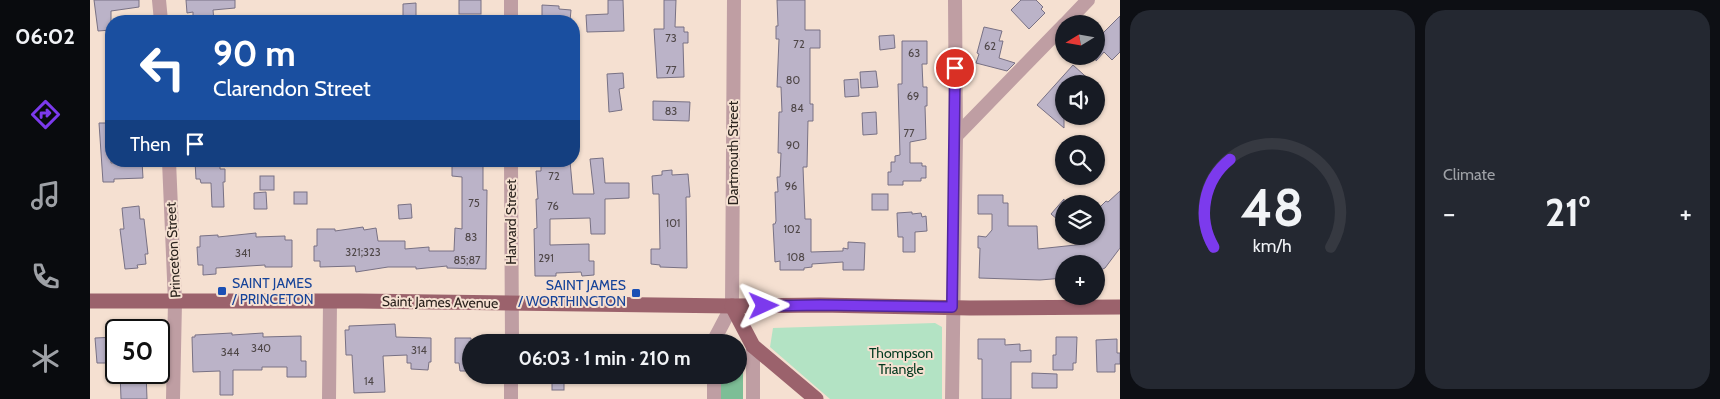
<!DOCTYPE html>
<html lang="en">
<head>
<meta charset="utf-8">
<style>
  :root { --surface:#171b24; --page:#242831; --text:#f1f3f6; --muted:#9ea1a6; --line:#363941; --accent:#7c3aed }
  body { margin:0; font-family:Cabin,sans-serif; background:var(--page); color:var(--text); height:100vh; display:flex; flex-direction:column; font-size:19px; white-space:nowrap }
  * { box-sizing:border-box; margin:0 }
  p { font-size:16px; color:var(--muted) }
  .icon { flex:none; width:28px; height:28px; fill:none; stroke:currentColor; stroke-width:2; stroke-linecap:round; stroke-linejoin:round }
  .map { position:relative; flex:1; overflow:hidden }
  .panel { display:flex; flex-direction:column; gap:10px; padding:10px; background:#0d0f14; width:600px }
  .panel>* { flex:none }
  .top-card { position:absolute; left:15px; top:15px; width:475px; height:152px; border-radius:20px; box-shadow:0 1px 4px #0004; background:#1a4fa0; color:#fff; overflow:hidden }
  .needle { width:32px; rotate:259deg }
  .fabs { position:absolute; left:965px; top:15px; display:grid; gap:10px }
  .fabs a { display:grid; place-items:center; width:50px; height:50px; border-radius:50%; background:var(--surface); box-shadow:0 1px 4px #0004; font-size:25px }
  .speed { position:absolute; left:15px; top:319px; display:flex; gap:10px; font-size:25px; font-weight:700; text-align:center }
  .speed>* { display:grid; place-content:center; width:65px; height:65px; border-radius:50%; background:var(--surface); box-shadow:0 1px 4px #0004; line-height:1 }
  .speed .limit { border:2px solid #111; border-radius:8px; background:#fff; color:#111 }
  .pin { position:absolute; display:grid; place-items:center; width:42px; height:42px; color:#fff; margin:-21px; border:2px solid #fff; border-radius:50%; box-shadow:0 1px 5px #0007 }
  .me { position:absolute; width:55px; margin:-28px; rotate:89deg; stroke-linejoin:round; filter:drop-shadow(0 0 4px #0008) }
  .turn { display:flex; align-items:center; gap:18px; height:105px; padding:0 25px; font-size:22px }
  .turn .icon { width:65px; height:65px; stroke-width:2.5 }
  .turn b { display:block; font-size:35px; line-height:42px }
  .then { display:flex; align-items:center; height:48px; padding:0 25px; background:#0003; gap:10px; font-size:19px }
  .big { font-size:38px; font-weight:700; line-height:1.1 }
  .panel .card { flex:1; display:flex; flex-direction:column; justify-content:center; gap:8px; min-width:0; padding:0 18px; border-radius:20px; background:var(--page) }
  .panel .dial { align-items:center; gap:0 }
  .dial svg { height:130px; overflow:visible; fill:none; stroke:var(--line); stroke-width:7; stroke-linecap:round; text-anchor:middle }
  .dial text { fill:var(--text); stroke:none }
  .heat { display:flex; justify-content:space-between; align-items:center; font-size:28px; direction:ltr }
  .panel .tiles { flex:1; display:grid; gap:10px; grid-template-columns:repeat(2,1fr) }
  .trip { position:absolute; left:372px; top:334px; width:285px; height:50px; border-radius:25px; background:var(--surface); box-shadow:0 1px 4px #0004; font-weight:700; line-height:50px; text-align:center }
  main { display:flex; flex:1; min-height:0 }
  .menu { display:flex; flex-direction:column; width:90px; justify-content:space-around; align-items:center; background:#090b0e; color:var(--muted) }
  .menu .icon { width:35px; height:35px }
  .menu .on { color:var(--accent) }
  .menu b { font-size:22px; color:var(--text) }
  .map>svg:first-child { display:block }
</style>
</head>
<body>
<main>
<nav class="menu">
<b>06:02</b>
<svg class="icon on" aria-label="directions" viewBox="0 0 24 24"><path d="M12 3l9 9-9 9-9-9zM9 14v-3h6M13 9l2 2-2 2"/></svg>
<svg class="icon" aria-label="music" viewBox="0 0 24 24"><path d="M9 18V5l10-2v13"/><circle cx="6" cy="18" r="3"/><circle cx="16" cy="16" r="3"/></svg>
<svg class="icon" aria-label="phone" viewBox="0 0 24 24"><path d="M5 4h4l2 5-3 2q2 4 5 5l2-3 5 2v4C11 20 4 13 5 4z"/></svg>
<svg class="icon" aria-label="climate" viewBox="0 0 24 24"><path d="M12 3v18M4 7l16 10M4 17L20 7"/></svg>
</nav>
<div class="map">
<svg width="1030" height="399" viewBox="0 0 1030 399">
  <rect width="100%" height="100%" fill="#f5e0d1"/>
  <path fill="#b3e3c4" d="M 845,323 L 852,327 L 852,399 L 740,399 L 680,347 L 683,328 Z"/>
  <path fill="#7dbe96" d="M 649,363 L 653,367 L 653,399 L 630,399 L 630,375 L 649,375 Z"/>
  <g fill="#bbb3c8" stroke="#787184">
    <path d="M 4,0 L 49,0 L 49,7 L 21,11 L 21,30 L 8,31 Z"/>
    <path d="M 96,0 L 145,0 L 145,8 L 123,10 L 124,21 L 103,21 L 103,12 L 97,13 Z"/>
    <rect x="369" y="0" width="22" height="14"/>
    <path d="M 518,0 L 533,0 L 534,31 L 497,32 L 496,15 L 518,14 Z"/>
    <path d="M 574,0 L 586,0 L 585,27 L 594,27 L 594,32 L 598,32 L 598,43 L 593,43 L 594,77 L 567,78 L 564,29 L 574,29 Z"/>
    <path d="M 687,0 L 715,0 L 715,30 L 730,30 L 730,48 L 720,48 L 720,104 L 723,104 L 723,121 L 718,121 L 717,167 L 713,167 L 715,219 L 721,219 L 721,252 L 753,251 L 753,248 L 758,249 L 758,242 L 775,243 L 774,270 L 753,270 L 753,262 L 722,264 L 722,267 L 714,268 L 714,270 L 690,270 L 690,261 L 685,262 L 683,224 L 685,224 L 686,221 L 685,192 L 688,192 L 687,177 L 690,177 L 691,153 L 688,153 L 689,112 L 692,112 L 691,87 L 687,87 L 689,39 L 686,39 L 686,26 L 688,26 Z"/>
    <path d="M 931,0 L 946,0 L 953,7 L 951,9 L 955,13 L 939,29 L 921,10 Z"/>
    <path d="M 326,3 L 326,18 L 313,18 L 313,4 Z"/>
    <path d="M 452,5 L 469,6 L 469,9 L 481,10 L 480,21 L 452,21 Z"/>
    <path d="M 1030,16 L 1030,52 L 1022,60 L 1014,52 L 1006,61 L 1006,40 Z"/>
    <path d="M 894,27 L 912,31 L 909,41 L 913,41 L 909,58 L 925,63 L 917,71 L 886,63 L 889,54 L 887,53 Z"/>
    <path d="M 804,35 L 805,48 L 790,50 L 789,36 Z"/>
    <path d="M 812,41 L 837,41 L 837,64 L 832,64 L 833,87 L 837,87 L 837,106 L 835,106 L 836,139 L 820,142 L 820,163 L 832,163 L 832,166 L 836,166 L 836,178 L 831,178 L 831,181 L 813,181 L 813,185 L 798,185 L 798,172 L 801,172 L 801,162 L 805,162 L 805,156 L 810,155 L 808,84 L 812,84 Z"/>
    <path d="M 983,65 L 1004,84 L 974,84 L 974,128 L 947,105 Z"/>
    <path d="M 786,71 L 788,87 L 771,88 L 770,72 Z"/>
    <path d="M 533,73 L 534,88 L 529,89 L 532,110 L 519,112 L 517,74 Z"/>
    <path d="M 768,79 L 769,96 L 755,97 L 754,80 Z"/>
    <path d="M 563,101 L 600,102 L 599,121 L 563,120 Z"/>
    <path d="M 786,112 L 787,134 L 773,135 L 772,113 Z"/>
    <path d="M 9,123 L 21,123 L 21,163 L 52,161 L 53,178 L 24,179 L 24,182 L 13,182 Z"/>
    <path d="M 513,158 L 515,183 L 539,183 L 539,198 L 515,199 L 515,234 L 501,234 L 500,218 L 460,219 L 460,245 L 499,244 L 499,261 L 504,261 L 504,275 L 492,276 L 491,272 L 466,273 L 466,276 L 445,276 L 444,229 L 447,228 L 446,199 L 448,199 L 446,171 L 451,171 L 451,163 L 460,163 L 460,161 L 480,161 L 483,194 L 504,194 L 500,159 Z"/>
    <path d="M 105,161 L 130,161 L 130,169 L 135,169 L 135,182 L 133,182 L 134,207 L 122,207 L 121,183 L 111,183 L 110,179 L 106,179 Z"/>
    <path d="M 362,161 L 393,161 L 393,190 L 397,190 L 396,269 L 357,268 L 357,266 L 326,269 L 326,267 L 298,267 L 266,272 L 265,266 L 230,267 L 230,261 L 224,261 L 224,246 L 227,246 L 227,229 L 245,229 L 245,231 L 273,227 L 274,230 L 286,228 L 288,241 L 315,241 L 315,249 L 339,247 L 339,251 L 364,251 L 365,228 L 372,229 L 372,177 L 362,176 Z"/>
    <path d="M 582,170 L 582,175 L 598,174 L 600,197 L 596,197 L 597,268 L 570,267 L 570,265 L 561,264 L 561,249 L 570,249 L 569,194 L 563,194 L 562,176 L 572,175 L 572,171 Z"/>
    <rect x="170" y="176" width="14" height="14"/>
    <path d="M 1030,191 L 1030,248 L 1015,268 L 1006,272 L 1006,264 L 974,264 L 974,278 L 950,280 L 889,278 L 890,248 L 888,248 L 888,236 L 896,237 L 902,230 L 902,214 L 888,214 L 888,195 L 913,195 L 913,203 L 918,203 L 918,226 L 947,226 L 948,249 L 995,244 L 986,236 L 1006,236 L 1006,211 L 1016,201 L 1018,202 Z"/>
    <path d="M 176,192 L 177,209 L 164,209 L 164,193 Z"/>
    <rect x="204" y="192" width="13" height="12"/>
    <rect x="782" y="194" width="16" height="16"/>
    <path d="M 974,199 L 974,225 L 961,214 Z"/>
    <path d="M 321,204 L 322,218 L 309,219 L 308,205 Z"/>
    <path d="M 49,206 L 50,219 L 54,219 L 58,254 L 55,254 L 56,264 L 47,265 L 48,268 L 35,269 L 30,229 L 34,229 L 32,208 Z"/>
    <path d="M 822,212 L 822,214 L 831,213 L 832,217 L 836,216 L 837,231 L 825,232 L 825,252 L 813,252 L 813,237 L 808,237 L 807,213 Z"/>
    <path d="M 166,233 L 166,237 L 195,236 L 195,240 L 202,240 L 202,267 L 175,267 L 175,265 L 126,268 L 126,274 L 113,275 L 113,265 L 108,265 L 107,247 L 110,247 L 110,236 L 128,235 L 128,237 Z"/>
    <path d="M 305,324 L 306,337 L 341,338 L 341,362 L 339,362 L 338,370 L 321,369 L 321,363 L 317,363 L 317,355 L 293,356 L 295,392 L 264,393 L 262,355 L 256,355 L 255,330 L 259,330 L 259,326 Z"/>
    <path d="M 142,333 L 142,335 L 173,333 L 173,337 L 211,336 L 211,361 L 216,361 L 216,377 L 197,377 L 197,367 L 172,367 L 172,370 L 143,370 L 143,395 L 130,395 L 130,371 L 103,372 L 102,337 L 105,337 L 105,335 Z"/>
    <path d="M 26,337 L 26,350 L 20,350 L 20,363 L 7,363 L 5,338 Z"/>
    <path d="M 966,337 L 987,337 L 986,363 L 983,363 L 983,370 L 963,370 L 963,355 L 966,355 Z"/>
    <path d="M 365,338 L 381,338 L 381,371 L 370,371 L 369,363 L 365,363 Z"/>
    <path d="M 888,339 L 915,339 L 915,345 L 930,344 L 930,351 L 941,350 L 941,362 L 921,362 L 921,399 L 892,399 L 892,359 L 888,359 Z"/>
    <path d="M 1027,339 L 1027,353 L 1030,353 L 1030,364 L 1025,364 L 1025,372 L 1007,372 L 1006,340 Z"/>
    <path d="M 30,372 L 56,372 L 57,399 L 31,399 Z"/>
    <path d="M 942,373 L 967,374 L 967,388 L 942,388 Z"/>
    <rect x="462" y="379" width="12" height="11"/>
  </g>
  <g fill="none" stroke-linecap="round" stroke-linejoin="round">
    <g stroke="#bf9ea3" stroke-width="14">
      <path d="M 69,0 L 71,21"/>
      <path d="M 421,21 L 421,0"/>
      <path d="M 975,24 L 998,0"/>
      <path d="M 866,136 L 974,25"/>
      <path d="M 79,161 L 85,302 L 83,399"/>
      <path d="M 421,161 L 422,342"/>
      <path d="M 623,342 L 642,306 L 644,0"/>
      <path d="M 663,346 L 663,399"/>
      <path d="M 624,375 L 624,399"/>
      <path d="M 239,399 L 240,302"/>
      <path d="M 421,399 L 421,375"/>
      <path d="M 862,399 L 866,136 L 865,0"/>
    </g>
    <g stroke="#9b626c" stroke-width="15">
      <path d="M 0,301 L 269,301 L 642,306 L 730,305 L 880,308 L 1030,307"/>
      <path d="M 642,306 L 663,346 L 726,399"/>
    </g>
  </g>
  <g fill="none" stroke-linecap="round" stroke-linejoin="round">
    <g stroke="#51269a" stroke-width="12">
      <path id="route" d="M 674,306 L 730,305 L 862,307 L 865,68"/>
    </g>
    <use href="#route" stroke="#7c3aed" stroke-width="9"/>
  </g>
  <g fill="#1a4fb4" stroke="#f5e0d1" stroke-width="2">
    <rect x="127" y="286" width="10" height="10" rx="2.5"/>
    <rect x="541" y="288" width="10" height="10" rx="2.5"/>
  </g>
  <g text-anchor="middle" stroke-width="4" stroke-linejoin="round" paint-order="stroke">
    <g font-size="11" fill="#4f4748">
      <text x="581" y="42">73</text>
      <text x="709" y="48">72</text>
      <text x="900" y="50">62</text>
      <text x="824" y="57">63</text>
      <text x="581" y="74">77</text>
      <text x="703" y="84">80</text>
      <text x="823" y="100">69</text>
      <text x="707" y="112">84</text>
      <text x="581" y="115">83</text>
      <text x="819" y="137">77</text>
      <text x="703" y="149">90</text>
      <text x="464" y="180">72</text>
      <text x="701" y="190">96</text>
      <text x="384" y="207">75</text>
      <text x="463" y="210">76</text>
      <text x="583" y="227">101</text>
      <text x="702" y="233">102</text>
      <text x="381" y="241">83</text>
      <text x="273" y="256">321;323</text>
      <text x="153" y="257">341</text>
      <text x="706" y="261">108</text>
      <text x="456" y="262">291</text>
      <text x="377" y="264">85;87</text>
      <text x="171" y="352">340</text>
      <text x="329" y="354">314</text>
      <text x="140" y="356">344</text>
      <text x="279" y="385">14</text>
    </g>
    <g font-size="14" fill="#2b231e" stroke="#f5e0d1">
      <text transform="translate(643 153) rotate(-90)" y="5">Dartmouth Street</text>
      <text transform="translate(421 222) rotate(-90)" y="5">Harvard Street</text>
      <text transform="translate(83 250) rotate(-93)" y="5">Princeton Street</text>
      <text transform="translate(350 302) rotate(1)" y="5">Saint James Avenue</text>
    </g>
    <g font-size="14" fill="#164399" stroke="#f5e0d1" text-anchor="start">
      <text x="142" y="288">SAINT JAMES<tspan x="142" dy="16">/ PRINCETON</tspan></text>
      <text x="536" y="290" text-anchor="end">SAINT JAMES<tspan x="536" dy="16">/ WORTHINGTON</tspan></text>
    </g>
    <g font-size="14" fill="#01381e" stroke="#f5e0d1">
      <text x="811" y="358">Thompson<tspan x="811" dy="16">Triangle</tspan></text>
    </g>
  </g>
</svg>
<div class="fabs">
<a><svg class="needle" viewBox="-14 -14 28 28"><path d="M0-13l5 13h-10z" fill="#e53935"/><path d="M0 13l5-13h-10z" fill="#9ea1a6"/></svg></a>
<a><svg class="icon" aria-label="sound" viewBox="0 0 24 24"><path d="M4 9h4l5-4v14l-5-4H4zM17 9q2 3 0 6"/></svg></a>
<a><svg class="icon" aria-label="search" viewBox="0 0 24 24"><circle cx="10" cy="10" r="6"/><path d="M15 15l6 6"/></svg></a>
<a><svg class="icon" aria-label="layers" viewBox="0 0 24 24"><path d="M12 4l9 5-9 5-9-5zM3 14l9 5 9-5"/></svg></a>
<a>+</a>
</div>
<div class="speed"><div class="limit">50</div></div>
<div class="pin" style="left:865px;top:68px;background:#d93025"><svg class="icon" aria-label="arrive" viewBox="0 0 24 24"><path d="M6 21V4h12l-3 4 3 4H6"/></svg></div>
<svg class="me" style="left:674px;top:306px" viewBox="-20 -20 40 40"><path d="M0-17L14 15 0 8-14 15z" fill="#7c3aed" stroke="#fff" stroke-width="4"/></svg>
<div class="trip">06:03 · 1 min · 210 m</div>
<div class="top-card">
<div class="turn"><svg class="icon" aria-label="left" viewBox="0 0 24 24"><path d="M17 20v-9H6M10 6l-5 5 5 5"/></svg><div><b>90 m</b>Clarendon Street</div></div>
<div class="then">Then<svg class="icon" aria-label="arrive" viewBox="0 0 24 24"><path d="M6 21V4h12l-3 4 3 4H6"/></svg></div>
</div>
</div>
<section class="panel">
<div class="tiles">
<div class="card dial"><svg viewBox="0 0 100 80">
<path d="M14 69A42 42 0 1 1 86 69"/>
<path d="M14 69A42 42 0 0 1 24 15" stroke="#7c3aed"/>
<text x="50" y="56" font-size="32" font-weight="700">48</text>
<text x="50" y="72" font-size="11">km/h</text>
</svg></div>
<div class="card"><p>Climate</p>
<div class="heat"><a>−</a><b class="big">21°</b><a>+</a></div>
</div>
</div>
</section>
</main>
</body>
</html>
